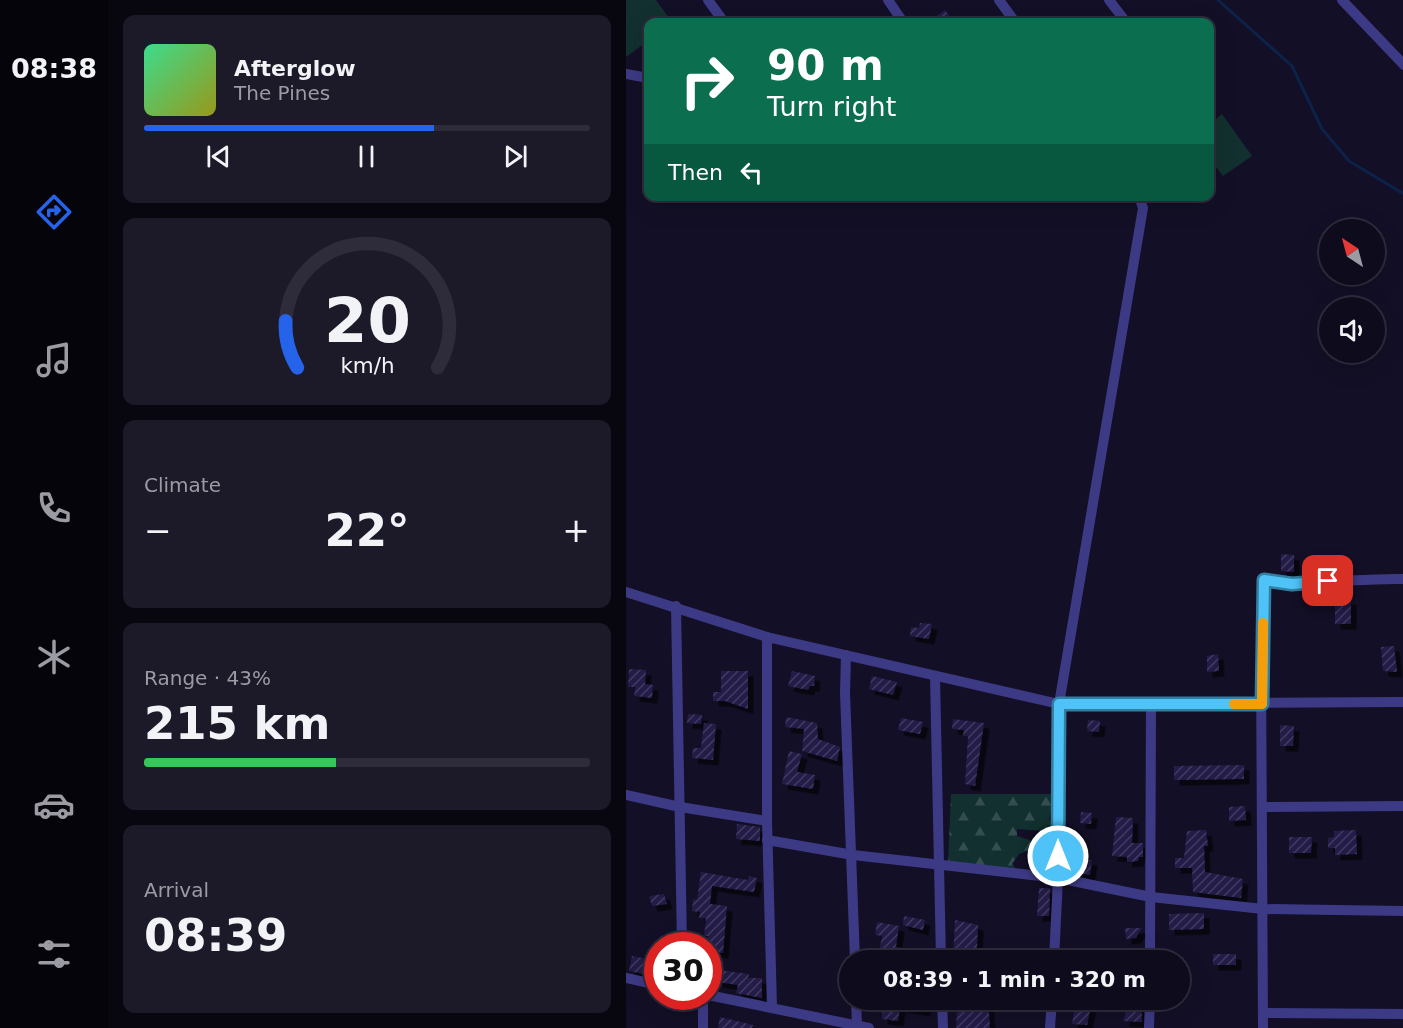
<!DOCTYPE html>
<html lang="en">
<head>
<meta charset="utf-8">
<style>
  :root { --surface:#0e0b1c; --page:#1c1929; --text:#f1f3f6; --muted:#9b9ba3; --line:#2e2b3b; --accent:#2563eb }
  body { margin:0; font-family:"DejaVu Sans",sans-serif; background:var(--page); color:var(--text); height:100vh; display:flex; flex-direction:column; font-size:22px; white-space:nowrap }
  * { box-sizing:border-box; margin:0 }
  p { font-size:20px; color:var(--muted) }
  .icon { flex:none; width:33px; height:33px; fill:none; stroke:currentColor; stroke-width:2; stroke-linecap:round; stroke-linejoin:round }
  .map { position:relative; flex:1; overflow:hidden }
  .side { display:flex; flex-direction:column; gap:15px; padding:15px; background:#08060f; width:518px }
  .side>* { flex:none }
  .guide { position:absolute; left:18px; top:18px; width:570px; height:183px; border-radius:12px; box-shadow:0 6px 24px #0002,0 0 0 2px var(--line); background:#0b6e4f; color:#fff; overflow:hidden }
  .needle { width:39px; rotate:324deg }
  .fabs { position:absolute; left:693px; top:219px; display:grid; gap:12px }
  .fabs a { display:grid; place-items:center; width:66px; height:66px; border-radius:50%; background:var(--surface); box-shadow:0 6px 24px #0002,0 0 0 2px var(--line); font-size:30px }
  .speed { position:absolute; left:18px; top:932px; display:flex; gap:12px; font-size:30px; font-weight:700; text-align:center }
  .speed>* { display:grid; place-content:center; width:78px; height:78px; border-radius:50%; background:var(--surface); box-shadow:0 6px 24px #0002,0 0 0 2px var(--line); line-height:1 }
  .speed .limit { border:9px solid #d22; background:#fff; color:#111 }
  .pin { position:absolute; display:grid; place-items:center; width:51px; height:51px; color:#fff; margin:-26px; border-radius:12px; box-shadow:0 3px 9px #0006 }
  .me { position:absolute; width:66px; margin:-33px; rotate:0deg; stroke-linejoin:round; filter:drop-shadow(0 0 4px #0008) }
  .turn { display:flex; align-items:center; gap:21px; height:126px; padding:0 24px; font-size:27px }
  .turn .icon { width:78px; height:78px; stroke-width:2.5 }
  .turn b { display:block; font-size:42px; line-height:51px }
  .then { display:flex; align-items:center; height:57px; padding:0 24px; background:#0003; gap:12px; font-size:22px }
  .big { font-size:45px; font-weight:800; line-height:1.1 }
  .side .card { flex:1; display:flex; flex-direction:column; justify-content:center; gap:9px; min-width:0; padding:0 21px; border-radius:12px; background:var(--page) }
  .side .dial { align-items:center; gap:0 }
  .dial svg { height:156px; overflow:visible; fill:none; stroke:var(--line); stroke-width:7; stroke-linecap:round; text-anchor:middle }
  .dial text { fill:var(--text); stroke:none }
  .song { display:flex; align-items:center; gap:18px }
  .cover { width:72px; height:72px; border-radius:9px; background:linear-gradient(135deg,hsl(150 70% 55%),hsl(60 70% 35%)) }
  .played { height:6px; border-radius:3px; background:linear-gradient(90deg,var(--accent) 65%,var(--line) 65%) }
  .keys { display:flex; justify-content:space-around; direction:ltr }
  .heat { display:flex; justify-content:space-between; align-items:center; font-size:33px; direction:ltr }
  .charge { height:9px; border-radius:4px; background:linear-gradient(90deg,#34c759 43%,var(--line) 0) }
  .trip { position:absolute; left:213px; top:950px; width:351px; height:60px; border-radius:30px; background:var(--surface); box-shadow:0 6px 24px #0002,0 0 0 2px var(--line); font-weight:800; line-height:60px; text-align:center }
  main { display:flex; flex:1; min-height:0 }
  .tabs { display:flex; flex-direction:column; width:108px; justify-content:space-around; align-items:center; background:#06040b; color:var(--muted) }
  .tabs .icon { width:42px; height:42px }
  .tabs .active { color:var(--accent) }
  .tabs b { font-size:27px; color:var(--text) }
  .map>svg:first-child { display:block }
</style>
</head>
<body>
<main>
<nav class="tabs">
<b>08:38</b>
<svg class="icon active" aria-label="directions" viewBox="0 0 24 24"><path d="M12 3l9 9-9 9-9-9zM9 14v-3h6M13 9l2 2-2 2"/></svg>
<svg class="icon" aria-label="music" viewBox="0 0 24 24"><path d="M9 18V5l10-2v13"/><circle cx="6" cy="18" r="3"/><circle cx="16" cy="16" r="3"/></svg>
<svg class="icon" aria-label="phone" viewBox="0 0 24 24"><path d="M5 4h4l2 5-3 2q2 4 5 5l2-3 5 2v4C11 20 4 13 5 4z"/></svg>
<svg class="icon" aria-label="climate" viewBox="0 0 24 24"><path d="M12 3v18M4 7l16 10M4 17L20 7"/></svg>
<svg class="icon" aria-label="car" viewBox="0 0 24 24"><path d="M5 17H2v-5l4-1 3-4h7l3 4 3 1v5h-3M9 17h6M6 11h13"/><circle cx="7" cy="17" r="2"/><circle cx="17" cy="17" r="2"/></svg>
<svg class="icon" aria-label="filters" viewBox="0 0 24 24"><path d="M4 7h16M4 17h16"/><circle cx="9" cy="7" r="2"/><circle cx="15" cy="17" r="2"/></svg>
</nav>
<section class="side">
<div class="card">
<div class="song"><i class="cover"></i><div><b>Afterglow</b><p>The Pines</p></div></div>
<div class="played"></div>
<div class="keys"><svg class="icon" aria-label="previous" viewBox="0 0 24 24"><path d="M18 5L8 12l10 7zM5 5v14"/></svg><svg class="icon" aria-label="pause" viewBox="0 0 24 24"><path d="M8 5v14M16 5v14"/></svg><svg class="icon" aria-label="next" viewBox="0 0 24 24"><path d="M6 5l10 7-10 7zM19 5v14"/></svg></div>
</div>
<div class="card dial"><svg viewBox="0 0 100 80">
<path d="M14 69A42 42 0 1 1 86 69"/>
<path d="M14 69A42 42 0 0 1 8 45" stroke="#2563eb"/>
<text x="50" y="56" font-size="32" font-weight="700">20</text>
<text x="50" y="72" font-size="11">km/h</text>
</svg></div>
<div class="card"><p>Climate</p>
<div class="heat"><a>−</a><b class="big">22°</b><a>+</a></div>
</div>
<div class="card"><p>Range · 43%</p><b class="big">215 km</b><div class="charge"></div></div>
<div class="card"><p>Arrival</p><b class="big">08:39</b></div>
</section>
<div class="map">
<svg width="778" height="1028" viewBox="0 0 778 1028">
  <defs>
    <pattern id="forest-firs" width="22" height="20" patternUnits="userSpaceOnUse" patternTransform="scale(1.5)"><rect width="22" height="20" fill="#12302f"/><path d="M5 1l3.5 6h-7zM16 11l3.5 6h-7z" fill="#344d4e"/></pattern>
    <pattern id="building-hatch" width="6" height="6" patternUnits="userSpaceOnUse" patternTransform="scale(1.5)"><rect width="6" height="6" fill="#241b47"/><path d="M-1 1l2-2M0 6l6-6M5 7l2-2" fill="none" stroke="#433b63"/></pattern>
    <filter id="shadow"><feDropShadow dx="5.5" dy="5.5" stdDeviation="0" flood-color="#0009"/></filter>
  </defs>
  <rect width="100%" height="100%" fill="#130f26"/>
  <path fill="url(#forest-firs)" d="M 325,794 L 429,794 L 423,819 L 431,832 L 391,829 L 391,836 L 419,845 L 393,854 L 386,864 L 391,870 L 322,863 Z"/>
  <g fill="#12302f">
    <path d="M 0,0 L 30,0 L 46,22 L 22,22 L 22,41 L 0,57 Z"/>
    <path d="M 596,114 L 626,156 L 597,176 L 584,159 L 584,124 Z"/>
  </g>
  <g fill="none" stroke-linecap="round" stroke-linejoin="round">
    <path stroke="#0c2248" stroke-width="3" d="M 592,0 L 666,66 L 696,129 L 723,161 L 778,194"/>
  </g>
  <g fill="url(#building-hatch)" filter="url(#shadow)">
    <path d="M 319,10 L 328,22 L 302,22 Z"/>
    <path d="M 655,554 L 668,555 L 668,572 L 655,571 Z"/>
    <rect x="694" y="560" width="16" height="14"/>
    <rect x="709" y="599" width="16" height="25"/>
    <path d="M 294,623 L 306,624 L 303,639 L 284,636 L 285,627 L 293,628 Z"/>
    <path d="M 768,646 L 771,672 L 757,671 L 755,647 Z"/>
    <path d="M 592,654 L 593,671 L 581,672 L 581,656 Z"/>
    <path d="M 3,669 L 20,670 L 19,684 L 27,685 L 26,698 L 8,696 L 9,687 L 2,687 Z"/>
    <path d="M 95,671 L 122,671 L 122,709 L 99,701 L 87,701 L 87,692 L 95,692 Z"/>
    <path d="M 166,671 L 189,676 L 188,686 L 184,686 L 182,690 L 162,686 Z"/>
    <path d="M 246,676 L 271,682 L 267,695 L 243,689 Z"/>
    <path d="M 62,714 L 76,715 L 75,724 L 61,723 Z"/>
    <path d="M 160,717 L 191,723 L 192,739 L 214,747 L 211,761 L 176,751 L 178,729 L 159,727 Z"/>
    <path d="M 275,718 L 297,722 L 294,734 L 272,730 Z"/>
    <path d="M 327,719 L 358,723 L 349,786 L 339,784 L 342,736 L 337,736 L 338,730 L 326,729 Z"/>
    <path d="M 462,720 L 474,721 L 473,732 L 461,731 Z"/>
    <path d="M 78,723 L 90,724 L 87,760 L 66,758 L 67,748 L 75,748 Z"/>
    <path d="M 654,725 L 668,726 L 667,746 L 654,746 Z"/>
    <path d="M 163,751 L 176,754 L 171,772 L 189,775 L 187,789 L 156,784 Z"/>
    <path d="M 618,765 L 618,779 L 548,780 L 548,766 Z"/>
    <path d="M 619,806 L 620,820 L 603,821 L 603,807 Z"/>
    <path d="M 455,812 L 466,813 L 465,824 L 454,823 Z"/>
    <path d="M 490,817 L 507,818 L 506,843 L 517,843 L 517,857 L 513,857 L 512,861 L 501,862 L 501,857 L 486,856 Z"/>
    <path d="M 111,824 L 134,827 L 134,841 L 110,839 Z"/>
    <path d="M 580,830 L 582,846 L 578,846 L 579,872 L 617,879 L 615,898 L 567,892 L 566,868 L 549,868 L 549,858 L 558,858 L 561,831 Z"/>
    <path d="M 730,830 L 731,854 L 709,855 L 709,848 L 702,848 L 702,838 L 708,837 L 708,831 Z"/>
    <path d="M 663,837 L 686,837 L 685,853 L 663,853 Z"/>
    <path d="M 453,859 L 466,860 L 464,875 L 451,873 Z"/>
    <path d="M 75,872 L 122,880 L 123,876 L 131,878 L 128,892 L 86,886 L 84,904 L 101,906 L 97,953 L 82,951 L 82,936 L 78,936 L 80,918 L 73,918 L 74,912 L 66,911 L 67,899 L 71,900 Z"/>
    <path d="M 413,888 L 424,888 L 423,916 L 411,916 Z"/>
    <path d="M 38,894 L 41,904 L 26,906 L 23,896 Z"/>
    <path d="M 578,913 L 578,929 L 543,930 L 543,914 Z"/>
    <path d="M 278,916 L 299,920 L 297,930 L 277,925 Z"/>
    <path d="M 329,920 L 352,925 L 351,948 L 361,948 L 361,960 L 327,960 Z"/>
    <path d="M 251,922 L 273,926 L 270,947 L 302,952 L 301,960 L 283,960 L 284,958 L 253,952 L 256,936 L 249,935 Z"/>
    <path d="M 499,928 L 516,928 L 510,938 L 500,939 Z"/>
    <rect x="587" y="954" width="23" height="11"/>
    <path d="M 6,956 L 32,961 L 32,977 L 3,971 Z"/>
    <path d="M 93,970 L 123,974 L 122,978 L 136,978 L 136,998 L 110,993 L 112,985 L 91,982 Z"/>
    <path d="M 257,999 L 296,999 L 301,1000 L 299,1011 L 274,1007 L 272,1021 L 256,1019 Z"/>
    <path d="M 337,999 L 362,999 L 364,1028 L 330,1028 L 331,1008 L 338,1008 Z"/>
    <path d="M 450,999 L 466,999 L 461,1025 L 446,1024 Z"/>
    <path d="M 505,999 L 515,999 L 516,1022 L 497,1021 Z"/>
    <path d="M 94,1017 L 127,1025 L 126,1028 L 92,1028 Z"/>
  </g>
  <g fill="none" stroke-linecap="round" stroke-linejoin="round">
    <g stroke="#3d3a85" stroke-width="10">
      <path d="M 82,0 L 98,22"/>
      <path d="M 262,0 L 277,22"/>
      <path d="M 373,0 L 389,22"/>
      <path d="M 483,0 L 500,22"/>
      <path d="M 716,0 L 778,65"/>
      <path d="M 0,74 L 22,78"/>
      <path d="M 0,592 L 141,637 L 433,704 L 778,702"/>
      <path d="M 50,606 L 56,945"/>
      <path d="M 141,637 L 141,821 L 146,1008"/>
      <path d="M 220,655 L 219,693 L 229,960"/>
      <path d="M 309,676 L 315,960"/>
      <path d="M 0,795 L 54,807 L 141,821"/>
      <path d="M 636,807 L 778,806"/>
      <path d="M 141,840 L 227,855 L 432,878 L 525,897 L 637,909 L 778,911"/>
      <path d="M 428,960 L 432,878 L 433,704 L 517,208 L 513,196"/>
      <path d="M 524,960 L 525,704"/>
      <path d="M 0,978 L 32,985"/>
      <path d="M 82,995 L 243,1028"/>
      <path d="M 77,996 L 77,1028"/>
      <path d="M 230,999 L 231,1026"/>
      <path d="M 316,999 L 317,1028"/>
      <path d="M 637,1013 L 778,1014"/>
      <path d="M 424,1028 L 426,999"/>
      <path d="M 523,1028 L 524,999"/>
      <path d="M 637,1028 L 635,666 L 638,580 C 685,586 731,578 778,579"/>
    </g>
  </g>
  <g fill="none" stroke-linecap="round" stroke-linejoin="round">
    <g stroke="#337fa1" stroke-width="15">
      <path id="route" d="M 432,856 L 433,704 L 636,704 L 638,580 L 666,584 L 702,581"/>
    </g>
    <use href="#route" stroke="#4fc3f7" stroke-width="10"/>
    <path stroke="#f59e0b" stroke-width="10" d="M 608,704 L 636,704 L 637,623"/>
  </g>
</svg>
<div class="fabs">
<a><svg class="needle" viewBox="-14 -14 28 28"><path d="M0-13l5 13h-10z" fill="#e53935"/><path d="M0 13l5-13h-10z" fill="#9b9ba3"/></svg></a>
<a><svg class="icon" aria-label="sound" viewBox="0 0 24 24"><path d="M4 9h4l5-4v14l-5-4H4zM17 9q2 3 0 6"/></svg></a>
</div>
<div class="speed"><div class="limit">30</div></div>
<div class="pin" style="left:702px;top:581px;background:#d93025"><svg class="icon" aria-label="arrive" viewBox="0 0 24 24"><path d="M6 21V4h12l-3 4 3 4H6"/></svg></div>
<svg class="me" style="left:432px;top:856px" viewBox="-20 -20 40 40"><circle r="17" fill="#4fc3f7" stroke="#fff" stroke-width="3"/><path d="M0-11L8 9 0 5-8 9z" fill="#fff"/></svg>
<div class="trip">08:39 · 1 min · 320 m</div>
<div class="guide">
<div class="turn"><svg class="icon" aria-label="right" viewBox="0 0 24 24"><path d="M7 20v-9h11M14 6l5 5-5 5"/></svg><div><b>90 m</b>Turn right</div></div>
<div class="then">Then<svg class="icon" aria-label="left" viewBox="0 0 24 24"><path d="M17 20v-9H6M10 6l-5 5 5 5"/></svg></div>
</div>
</div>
</main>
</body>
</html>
